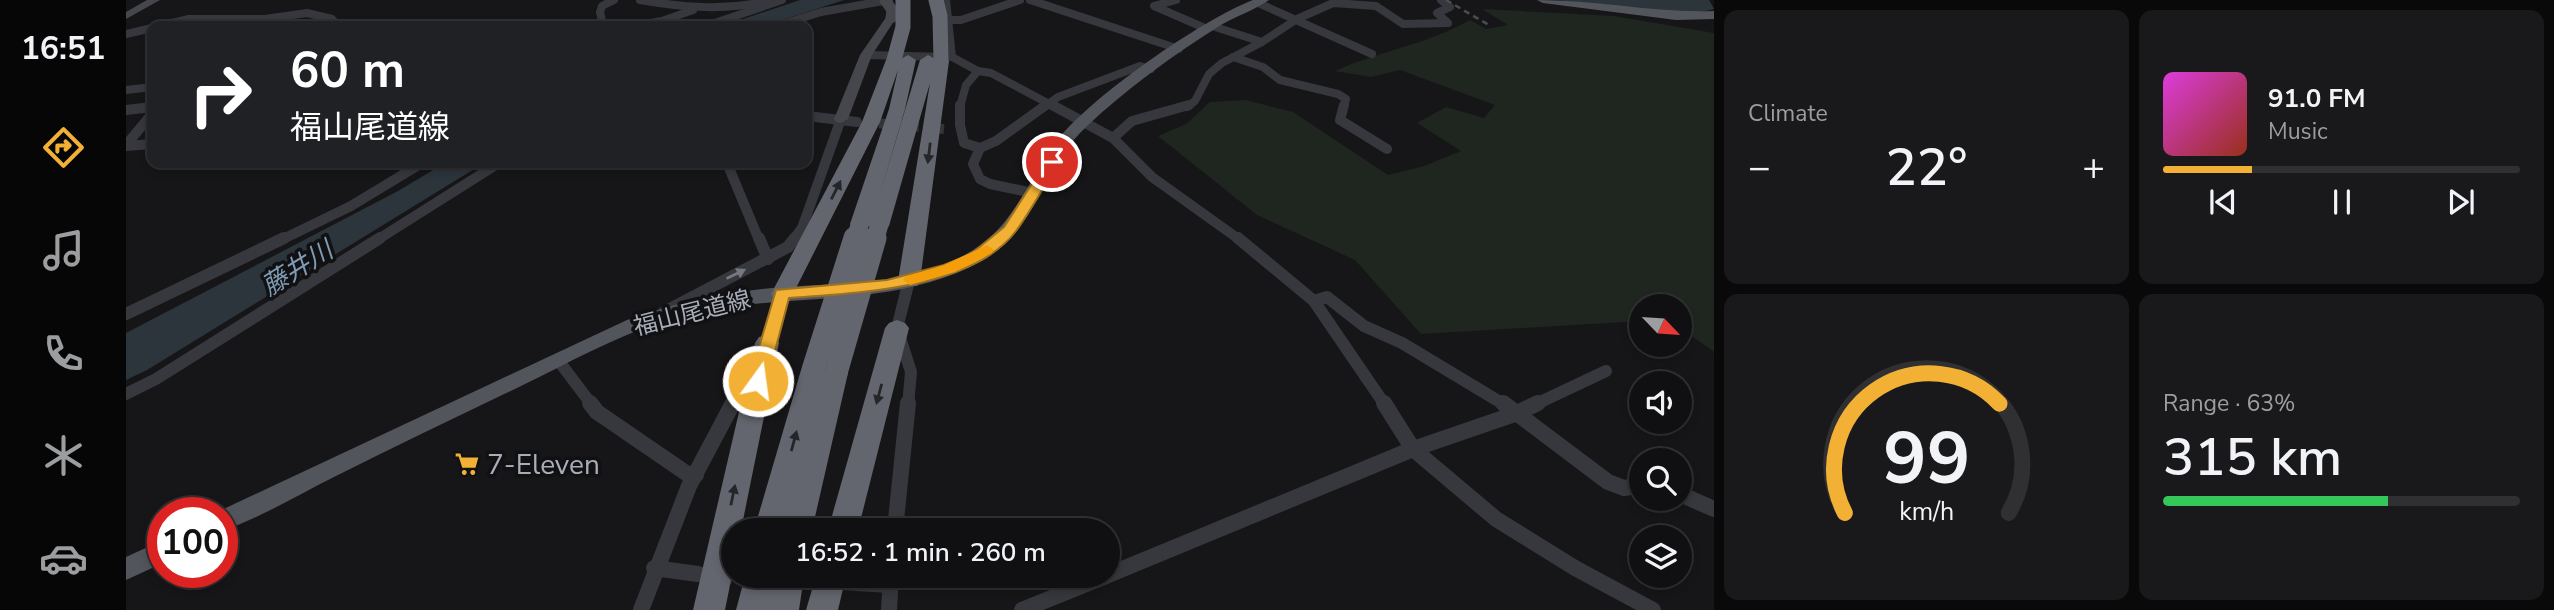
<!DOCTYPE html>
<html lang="en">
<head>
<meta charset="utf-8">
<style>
  :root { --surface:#101012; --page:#19191b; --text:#f1f3f6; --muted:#9c9d9f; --line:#303032; --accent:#f2b134 }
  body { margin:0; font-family:"Nunito Sans","Noto Sans JP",sans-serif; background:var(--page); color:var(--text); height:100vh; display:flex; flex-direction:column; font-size:26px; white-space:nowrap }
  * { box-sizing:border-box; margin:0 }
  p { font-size:23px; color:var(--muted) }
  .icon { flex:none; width:38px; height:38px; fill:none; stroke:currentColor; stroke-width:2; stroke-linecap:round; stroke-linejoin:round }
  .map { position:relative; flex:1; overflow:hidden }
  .details { display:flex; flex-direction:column; gap:10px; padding:10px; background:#09090a; width:840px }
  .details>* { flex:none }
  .top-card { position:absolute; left:21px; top:21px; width:665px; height:147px; border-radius:14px; box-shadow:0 4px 10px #0003,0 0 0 2px var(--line); background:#202124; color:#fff; overflow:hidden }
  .needle { width:46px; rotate:115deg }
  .buttons { position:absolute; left:1503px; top:294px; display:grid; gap:14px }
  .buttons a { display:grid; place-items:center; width:63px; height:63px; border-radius:50%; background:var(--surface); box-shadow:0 4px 10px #0003,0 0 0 2px var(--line); font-size:35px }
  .speed { position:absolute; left:21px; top:497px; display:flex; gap:14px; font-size:35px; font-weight:700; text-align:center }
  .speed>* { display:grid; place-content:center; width:91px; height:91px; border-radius:50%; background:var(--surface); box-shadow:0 4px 10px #0003,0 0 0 2px var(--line); line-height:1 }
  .speed .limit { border:10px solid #d22; background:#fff; color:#111 }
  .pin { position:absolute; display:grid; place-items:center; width:60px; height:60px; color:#fff; margin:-30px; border:4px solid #fff; border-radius:50%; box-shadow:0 2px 7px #0007 }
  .me { position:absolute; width:77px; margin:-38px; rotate:14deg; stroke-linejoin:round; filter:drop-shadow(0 0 5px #0008) }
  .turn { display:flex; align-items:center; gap:24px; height:147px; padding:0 28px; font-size:32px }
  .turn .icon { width:91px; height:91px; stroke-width:2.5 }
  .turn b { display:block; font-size:49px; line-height:60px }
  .big { font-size:52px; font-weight:600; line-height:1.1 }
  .details .widget { flex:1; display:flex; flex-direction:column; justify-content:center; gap:10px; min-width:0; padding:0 24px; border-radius:14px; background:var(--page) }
  .details .dial { align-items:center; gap:0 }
  .dial svg { height:182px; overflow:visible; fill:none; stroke:var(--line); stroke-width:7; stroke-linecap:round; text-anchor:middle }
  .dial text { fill:var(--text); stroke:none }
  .song { display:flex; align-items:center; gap:21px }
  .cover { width:84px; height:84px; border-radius:10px; background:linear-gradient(135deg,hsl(300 70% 55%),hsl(10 70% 35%)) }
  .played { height:7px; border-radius:4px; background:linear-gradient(90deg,var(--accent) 25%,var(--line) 25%) }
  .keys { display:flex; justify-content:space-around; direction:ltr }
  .heat { display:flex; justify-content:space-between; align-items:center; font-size:38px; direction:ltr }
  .charge { height:10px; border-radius:5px; background:linear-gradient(90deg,#34c759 63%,var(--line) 0) }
  .details .tiles { flex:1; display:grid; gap:10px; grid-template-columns:repeat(2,1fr) }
  .trip { position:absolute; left:595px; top:518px; width:399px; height:70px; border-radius:35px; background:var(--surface); box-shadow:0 4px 10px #0003,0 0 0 2px var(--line); font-weight:600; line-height:70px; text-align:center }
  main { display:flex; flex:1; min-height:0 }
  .menu { display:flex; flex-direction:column; width:126px; justify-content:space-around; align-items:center; background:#060607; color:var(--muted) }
  .menu .icon { width:49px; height:49px }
  .menu .current { color:var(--accent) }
  .menu b { font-size:32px; color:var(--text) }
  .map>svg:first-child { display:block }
</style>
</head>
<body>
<main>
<nav class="menu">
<b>16:51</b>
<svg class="icon current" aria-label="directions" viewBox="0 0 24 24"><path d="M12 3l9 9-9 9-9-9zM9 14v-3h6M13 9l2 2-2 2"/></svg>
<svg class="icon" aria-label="music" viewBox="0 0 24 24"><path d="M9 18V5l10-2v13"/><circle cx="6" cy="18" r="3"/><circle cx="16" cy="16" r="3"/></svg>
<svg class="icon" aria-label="phone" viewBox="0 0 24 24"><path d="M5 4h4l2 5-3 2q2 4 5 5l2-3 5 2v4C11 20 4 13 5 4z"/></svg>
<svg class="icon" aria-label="climate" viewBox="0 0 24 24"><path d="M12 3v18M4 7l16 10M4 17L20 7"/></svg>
<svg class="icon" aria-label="car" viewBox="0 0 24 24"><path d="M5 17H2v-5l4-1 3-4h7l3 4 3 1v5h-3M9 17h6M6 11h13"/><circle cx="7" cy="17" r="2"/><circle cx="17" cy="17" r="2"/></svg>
</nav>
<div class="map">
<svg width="1588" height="610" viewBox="0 0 1588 610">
  <rect width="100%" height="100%" fill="#161618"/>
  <path fill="#1e261f" d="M 1356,9 L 1488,16 L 1588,33 L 1588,355 L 1587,351 L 1554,328 L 1554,306 L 1516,306 L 1515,321 L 1295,334 L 1229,260 L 1131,215 L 1032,136 L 1060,124 L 1084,102 L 1120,100 L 1167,112 L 1262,175 L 1298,166 L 1335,151 L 1291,123 L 1320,107 L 1358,118 L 1369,105 L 1274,70 L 1245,77 L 1209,71 C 1253,51 1302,44 1344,20 L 1360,29 L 1382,25 Z"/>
  <g fill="#2c353c">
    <path d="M 674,0 L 718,0 L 638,26 L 596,26 Z"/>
    <path d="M 1432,0 L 1583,0 L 1588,9 C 1546,21 1475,6 1432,0 Z"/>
    <path d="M 319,163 L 358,163 L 21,370 L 0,380 L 0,333 L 272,191 Z"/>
  </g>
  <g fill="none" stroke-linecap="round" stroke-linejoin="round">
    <path stroke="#333438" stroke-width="10" stroke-dasharray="10 5" stroke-linecap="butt" d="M 738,122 L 818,129"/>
    <g stroke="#333438" stroke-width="16" stroke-dasharray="16 8" stroke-linecap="butt">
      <path d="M 590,575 L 635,578"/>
      <path d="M 664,579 L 730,583"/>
    </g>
    <g stroke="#37383d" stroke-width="8">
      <path d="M 514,0 C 560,8 602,11 647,0"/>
      <path d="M 820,0 L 826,57 L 852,71 L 865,73 L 929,107"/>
      <path d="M 904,0 L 1053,49"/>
      <path d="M 1050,0 L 1028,6 L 1081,29"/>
      <path d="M 1130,2 L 1246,54"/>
      <path d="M 823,20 L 835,20 L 894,0"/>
      <path d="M 33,26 L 63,19 L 139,19 L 181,13 L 206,19 L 212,26"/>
      <path d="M 477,26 L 474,12 L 476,6 L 488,0"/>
      <path d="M 509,26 L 536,21 L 567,10"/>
      <path d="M 580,26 L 656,0"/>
      <path d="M 651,26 L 695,12 L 763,0"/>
      <path d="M 1086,26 L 1136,42"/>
      <path d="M 0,34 L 26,28"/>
      <path d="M 740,55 L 822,57"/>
      <path d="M 1107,57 L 1137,67 L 1154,80 L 1212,94 L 1220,99 L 1218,107"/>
      <path d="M 0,90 L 26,87"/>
      <path d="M 834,107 L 840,85 L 852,71"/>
      <path d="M 918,107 L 932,97 L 1014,66 L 1025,69"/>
      <path d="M 1061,107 L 1069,101 L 1083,74 L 1096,63 L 1136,42 L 1171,19 L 1207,3 L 1250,6 L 1277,24 L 1322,23 L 1311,13 L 1324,7 L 1315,0"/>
    </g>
    <g stroke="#37383d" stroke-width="10">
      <path d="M 834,105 L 834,125 L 838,143 L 854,148 L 870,141 L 920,105"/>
      <path d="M 926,105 L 987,138 L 1026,177 L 1114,240"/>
      <path d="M 1218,105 L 1214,120 L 1261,149"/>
      <path d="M 0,110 L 26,107"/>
      <path d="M 681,116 L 731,122"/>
      <path d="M 987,138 L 1006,121 L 1063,105"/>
      <path d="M 0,145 L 26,114"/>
      <path d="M 0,146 L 26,144"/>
      <path d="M 854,148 L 847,164 L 854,179 L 864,184 L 907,193"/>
      <path d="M 601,163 L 633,240"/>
      <path d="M 155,240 L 225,206 L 296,163"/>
      <path d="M 251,240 L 373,163"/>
      <path d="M 667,240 L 676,228 L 715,119"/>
    </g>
    <g stroke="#37383d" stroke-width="12">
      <path d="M 633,238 L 642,259"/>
      <path d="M 1112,238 L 1188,301 L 1259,405"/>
      <path d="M 1188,301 L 1201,297 L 1238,326 L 1276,343 L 1379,405"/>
      <path d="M 538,312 L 662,247 L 669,238"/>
      <path d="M 0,314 L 158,238"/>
      <path d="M 637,351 L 656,294"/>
      <path d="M 432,360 L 466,405"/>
      <path d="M 0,394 L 30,379 L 254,238"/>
      <path d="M 606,405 L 628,371"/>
      <path d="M 782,405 L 785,372 L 771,328 L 783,281"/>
      <path d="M 1408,405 L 1480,371"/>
    </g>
    <g stroke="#37383d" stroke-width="16">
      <path d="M 464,403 L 471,412 L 560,473 L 570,475"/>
      <path d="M 1258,403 L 1287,449 L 1370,519 L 1449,568 L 1527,610"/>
      <path d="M 1377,403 L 1482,482 L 1498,488 L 1516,485"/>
      <path d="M 1554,494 L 1588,509"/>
      <path d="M 769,530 L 782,403"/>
      <path d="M 528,568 L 572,574"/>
      <path d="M 982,575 L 1287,449 L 1389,414 L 1412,403"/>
      <path d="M 730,583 L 764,585"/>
      <path d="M 515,610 L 563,486 L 607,403"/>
      <path d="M 763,610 L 765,576"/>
      <path d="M 896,610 L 980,576"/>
    </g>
    <g fill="#45474d" fill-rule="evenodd">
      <path d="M 21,0 L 34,0 L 0,19 L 0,12 Z"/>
      <path d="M 761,16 L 770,18 L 746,55 L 722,119 L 715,123 L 710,122 L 708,119 L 734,55 Z"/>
    </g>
    <g fill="#53555c" fill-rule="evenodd">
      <path d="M 1127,0 L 1143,0 C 1129,10 1110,16 1095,25 C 1047,55 1000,89 959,128 C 918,167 908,232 856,261 C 758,315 639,287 535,322 C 487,338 442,363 397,385 C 333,416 269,446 206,478 C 170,496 134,518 96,531 L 96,513 L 89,513 L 501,320 C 549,303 596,293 646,288 C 713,282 788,288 847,250 C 888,225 903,179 930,142 C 963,98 1075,20 1127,0 Z"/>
      <path d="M 1411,0 C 1471,0 1529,13 1588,11 L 1588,19 L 1550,20 L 1417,3 Z"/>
      <path d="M 37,540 L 37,563 L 0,580 L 0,557 Z"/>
    </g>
    <g fill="#63666e" fill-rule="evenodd">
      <path d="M 768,55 L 775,59 L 782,55 L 790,60 L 779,109 L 753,197 L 794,60 L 802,55 L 809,59 L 820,58 L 823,61 L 794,281 L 791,286 L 775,286 L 772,281 L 804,83 L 763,226 L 760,230 L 746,230 L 743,226 L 734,230 L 727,228 L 724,224 L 763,109 L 772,70 L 754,122 L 667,294 L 664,299 L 648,299 L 645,294 L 736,122 L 760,60 Z"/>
      <path d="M 771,320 L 779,323 L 783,328 L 732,530 L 702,530 L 759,328 L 763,323 Z"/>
      <path d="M 641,335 L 649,337 L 653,343 L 615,530 L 607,530 L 607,570 L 599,610 L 567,610 L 629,343 L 633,337 Z"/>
      <path d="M 687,361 L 696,364 L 699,370 L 710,364 L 719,367 L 722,373 L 686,530 L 628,530 L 675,370 L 678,364 Z"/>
      <path d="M 619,576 L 678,576 L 673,610 L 610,610 Z"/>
      <path d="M 690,576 L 720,576 L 712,610 L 680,610 Z"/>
    </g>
    <path stroke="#4a4c52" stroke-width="2.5" stroke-dasharray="6 4.5" stroke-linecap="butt" d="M 1320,0 L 1363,25"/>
    <path stroke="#45474d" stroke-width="11" d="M 759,0 L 766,10 L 765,18"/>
    <g stroke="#63666e" stroke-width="15">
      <path d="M 810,0 L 814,16 L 815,61"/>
      <path d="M 768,60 L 777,27 L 777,0"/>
    </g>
    <g stroke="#63666e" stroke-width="18">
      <path d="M 729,240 L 734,224"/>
      <path d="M 749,240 L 753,226"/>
    </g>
    <g stroke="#63666e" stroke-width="23">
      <path d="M 687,370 L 729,238"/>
      <path d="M 710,373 L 749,238"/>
    </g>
  </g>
  <defs><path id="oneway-solid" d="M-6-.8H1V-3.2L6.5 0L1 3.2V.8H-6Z" transform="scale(1.75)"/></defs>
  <g fill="#26262a">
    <use href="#oneway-solid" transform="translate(803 153) rotate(97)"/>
    <use href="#oneway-solid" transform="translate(710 190) rotate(-63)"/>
    <use href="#oneway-solid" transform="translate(753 394) rotate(105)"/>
    <use href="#oneway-solid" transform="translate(668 441) rotate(-75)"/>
    <use href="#oneway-solid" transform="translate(607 495) rotate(-78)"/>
  </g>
  <use fill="#757881" href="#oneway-solid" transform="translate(610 274) rotate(-26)"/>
  <path fill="#f2b134" stroke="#9d7322" stroke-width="2" d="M 926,158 L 933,162 C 919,184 906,209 890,231 C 846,289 730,293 663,298 L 641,381 L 638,385 L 626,385 L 623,381 L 650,290 L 761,280 L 818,265 L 845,254 L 878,227 L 922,159 Z"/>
  <path fill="#f59e0b" d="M 861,245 L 868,250 L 866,253 L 829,272 L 784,285 L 777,280 L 779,277 L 818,265 Z"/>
  <defs>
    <g id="supermarket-bare" transform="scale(1.89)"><path d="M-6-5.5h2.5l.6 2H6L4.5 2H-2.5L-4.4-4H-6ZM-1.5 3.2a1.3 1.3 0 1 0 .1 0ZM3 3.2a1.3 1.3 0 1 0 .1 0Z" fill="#f2b134" stroke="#111113" stroke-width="2.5" paint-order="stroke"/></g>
  </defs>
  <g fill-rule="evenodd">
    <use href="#supermarket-bare" x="341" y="464"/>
  </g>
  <g text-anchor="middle" stroke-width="7" stroke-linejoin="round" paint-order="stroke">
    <g font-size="24" fill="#a8adb8" stroke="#111113">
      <text transform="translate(566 313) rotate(-14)" y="8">福山尾道線</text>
    </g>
    <g font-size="26" font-style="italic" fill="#7f9bb3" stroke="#111113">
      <text transform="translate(171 268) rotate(-32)" y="9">藤井川</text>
    </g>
    <g font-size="28" fill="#a8adb8" stroke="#111113" text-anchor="start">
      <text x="361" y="474">7-Eleven</text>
    </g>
  </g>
</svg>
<div class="buttons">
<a><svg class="needle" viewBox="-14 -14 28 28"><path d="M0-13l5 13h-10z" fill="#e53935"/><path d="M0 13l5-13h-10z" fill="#9c9d9f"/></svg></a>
<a><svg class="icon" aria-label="sound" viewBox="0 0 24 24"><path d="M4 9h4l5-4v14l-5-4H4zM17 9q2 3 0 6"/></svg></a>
<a><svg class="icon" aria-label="search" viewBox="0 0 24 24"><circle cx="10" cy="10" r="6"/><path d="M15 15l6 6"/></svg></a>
<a><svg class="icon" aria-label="layers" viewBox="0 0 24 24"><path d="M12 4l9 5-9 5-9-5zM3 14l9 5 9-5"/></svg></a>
</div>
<div class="speed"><div class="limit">100</div></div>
<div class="pin" style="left:926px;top:162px;background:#d93025"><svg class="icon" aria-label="arrive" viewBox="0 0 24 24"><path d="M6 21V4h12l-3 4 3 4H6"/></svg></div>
<svg class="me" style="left:632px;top:381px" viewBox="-20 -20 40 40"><circle r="17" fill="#f2b134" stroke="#fff" stroke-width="3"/><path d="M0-11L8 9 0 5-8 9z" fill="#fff"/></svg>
<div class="trip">16:52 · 1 min · 260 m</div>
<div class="top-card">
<div class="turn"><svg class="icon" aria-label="right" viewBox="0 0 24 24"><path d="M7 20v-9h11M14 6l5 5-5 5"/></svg><div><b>60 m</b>福山尾道線</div></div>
</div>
</div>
<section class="details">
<div class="tiles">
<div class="widget"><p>Climate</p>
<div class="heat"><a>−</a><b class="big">22°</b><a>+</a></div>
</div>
<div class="widget">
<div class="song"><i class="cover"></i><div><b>91.0 FM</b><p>Music</p></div></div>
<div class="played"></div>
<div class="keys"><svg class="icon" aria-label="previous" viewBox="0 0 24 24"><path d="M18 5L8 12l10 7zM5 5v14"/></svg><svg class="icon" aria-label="pause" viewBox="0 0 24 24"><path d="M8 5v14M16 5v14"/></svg><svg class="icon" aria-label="next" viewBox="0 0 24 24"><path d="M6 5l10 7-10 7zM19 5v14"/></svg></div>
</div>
<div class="widget dial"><svg viewBox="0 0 100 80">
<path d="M14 69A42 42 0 1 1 86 69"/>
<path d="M14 69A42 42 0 0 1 82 21" stroke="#f2b134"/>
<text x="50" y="56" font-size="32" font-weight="700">99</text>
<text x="50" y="72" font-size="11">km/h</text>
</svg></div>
<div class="widget"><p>Range · 63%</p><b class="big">315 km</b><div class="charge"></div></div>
</div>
</section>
</main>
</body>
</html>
